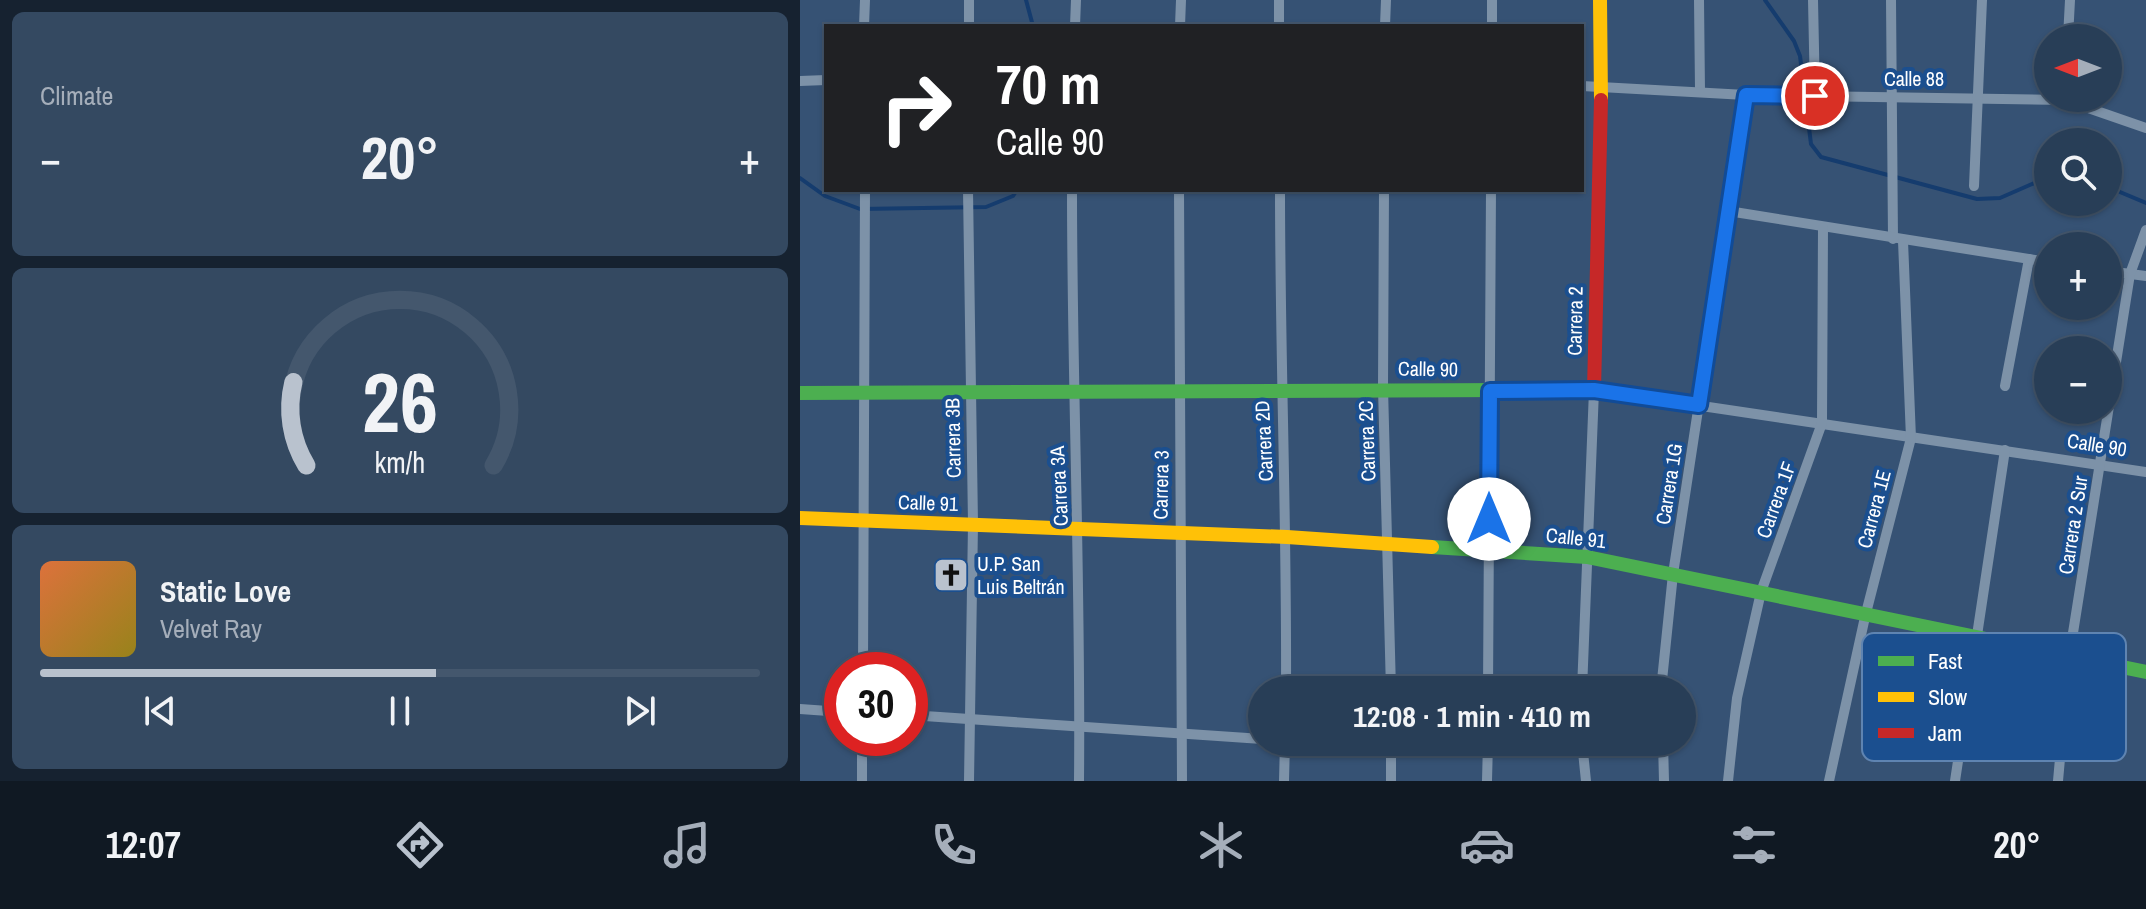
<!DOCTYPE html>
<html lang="en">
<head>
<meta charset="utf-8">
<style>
  :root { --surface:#283e57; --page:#344961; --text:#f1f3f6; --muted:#a5aeba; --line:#44576d; --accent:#b9c2ce }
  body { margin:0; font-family:"Archivo Narrow",sans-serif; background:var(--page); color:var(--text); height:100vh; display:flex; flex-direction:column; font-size:30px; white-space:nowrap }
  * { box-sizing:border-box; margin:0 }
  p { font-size:26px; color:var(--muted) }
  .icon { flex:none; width:44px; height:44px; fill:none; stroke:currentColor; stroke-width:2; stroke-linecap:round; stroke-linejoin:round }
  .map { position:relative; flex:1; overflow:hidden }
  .drawer { display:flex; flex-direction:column; gap:12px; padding:12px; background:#162230; width:800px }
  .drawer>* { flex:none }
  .banner { position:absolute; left:24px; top:24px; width:760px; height:168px; border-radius:0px; box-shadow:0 2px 6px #0004,0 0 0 2px var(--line); background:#202124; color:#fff; overflow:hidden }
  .needle { width:52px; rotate:270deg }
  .fabs { position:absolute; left:1234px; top:24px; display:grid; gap:16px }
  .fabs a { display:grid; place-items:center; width:88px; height:88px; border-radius:50%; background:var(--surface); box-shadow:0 2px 6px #0004,0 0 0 2px var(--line); font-size:40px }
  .speed { position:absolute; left:24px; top:652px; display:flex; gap:16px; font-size:40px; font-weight:700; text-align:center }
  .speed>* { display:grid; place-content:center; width:104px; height:104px; border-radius:50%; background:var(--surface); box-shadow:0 2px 6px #0004,0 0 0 2px var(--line); line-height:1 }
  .speed .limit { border:12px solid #d22; background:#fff; color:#111 }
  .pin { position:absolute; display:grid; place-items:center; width:68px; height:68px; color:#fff; margin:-34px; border:4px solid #fff; border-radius:50%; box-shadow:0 2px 8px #0007 }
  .me { position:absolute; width:88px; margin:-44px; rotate:0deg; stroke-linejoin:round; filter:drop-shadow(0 0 6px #0008) }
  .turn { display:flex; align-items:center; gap:28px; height:168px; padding:0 40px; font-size:36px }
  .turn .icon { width:104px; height:104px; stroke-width:2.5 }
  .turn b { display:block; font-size:56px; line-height:68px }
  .big { font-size:60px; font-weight:800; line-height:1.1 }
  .drawer .tile { flex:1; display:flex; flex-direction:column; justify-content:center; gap:12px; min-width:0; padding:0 28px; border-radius:12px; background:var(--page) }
  .drawer .dial { align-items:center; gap:0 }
  .dial svg { height:208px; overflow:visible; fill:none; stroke:var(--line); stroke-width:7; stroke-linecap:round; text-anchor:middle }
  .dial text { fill:var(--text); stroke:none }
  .song { display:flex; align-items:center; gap:24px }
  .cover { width:96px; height:96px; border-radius:12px; background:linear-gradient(135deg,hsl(20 70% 55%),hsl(50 70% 35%)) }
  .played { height:8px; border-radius:4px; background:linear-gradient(90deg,var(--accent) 55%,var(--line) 55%) }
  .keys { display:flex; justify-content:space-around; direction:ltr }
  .heat { display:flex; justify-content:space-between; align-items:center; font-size:44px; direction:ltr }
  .trip { position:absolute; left:448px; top:676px; width:448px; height:80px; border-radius:40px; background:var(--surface); box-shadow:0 2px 6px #0004,0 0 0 2px var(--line); font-weight:800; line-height:80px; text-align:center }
  .tab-bar { display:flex; height:128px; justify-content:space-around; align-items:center; background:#101923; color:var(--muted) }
  .tab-bar .icon { width:56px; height:56px }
  .tab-bar .on { color:var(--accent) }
  .tab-bar b { font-size:36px; color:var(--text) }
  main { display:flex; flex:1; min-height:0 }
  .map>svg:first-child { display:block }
</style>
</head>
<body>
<main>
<section class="drawer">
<div class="tile"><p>Climate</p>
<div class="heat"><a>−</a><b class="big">20°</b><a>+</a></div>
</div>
<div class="tile dial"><svg viewBox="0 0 100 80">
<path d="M14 69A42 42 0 1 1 86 69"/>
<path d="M14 69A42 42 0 0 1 9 37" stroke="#b9c2ce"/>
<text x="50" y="56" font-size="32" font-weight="700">26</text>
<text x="50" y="72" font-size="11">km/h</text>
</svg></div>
<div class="tile">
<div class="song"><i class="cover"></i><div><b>Static Love</b><p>Velvet Ray</p></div></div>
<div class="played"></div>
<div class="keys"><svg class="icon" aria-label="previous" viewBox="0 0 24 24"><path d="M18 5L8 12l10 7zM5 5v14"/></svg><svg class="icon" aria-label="pause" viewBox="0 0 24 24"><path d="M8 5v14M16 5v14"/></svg><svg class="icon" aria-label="next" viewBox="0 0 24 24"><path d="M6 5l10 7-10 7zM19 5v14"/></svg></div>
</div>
</section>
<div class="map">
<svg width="1346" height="781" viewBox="0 0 1346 781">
  <rect width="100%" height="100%" fill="#365274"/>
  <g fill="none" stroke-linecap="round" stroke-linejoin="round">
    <g stroke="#153c6e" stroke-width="4">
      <path d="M 226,0 L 233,26"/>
      <path d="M 965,0 L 994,41 L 1000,56 L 1011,144 L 1021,157 L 1177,199 L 1200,198 L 1248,177"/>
      <path d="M 0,178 L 25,196 L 60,209 L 186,207 L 213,196 L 217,190"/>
      <path d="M 1308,187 L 1346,203"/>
    </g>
    <g stroke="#7d92a8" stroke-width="10">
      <path d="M 479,0 L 479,26"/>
      <path d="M 692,0 L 692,26"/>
      <path d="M 899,0 L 900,90"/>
      <path d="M 1013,0 L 1015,96"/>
      <path d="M 1091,0 L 1093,239"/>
      <path d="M 64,26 L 65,0"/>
      <path d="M 169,26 L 169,0"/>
      <path d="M 275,26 L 276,0"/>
      <path d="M 380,26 L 381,0"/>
      <path d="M 585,26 L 586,0"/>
      <path d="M 1268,38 L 1270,0"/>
      <path d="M 0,81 L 26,80"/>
      <path d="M 782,86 L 946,95 L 1265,100 L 1346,128"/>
      <path d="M 1174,186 L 1182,0"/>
      <path d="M 168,190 L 173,524 L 169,781"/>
      <path d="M 272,190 C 272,387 281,584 279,781"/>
      <path d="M 379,190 L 382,781"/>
      <path d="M 480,190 C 480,357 487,523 486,690"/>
      <path d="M 584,190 L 583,388 L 591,690"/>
      <path d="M 928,211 L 1248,262"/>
      <path d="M 1308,271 L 1346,276"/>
      <path d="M 1205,386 L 1229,259"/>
      <path d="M 63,670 L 65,190"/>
      <path d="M 688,690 L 691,190"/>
      <path d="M 782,690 L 794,390 L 1346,472"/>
      <path d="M 861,690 L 873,574 L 946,95"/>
      <path d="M 0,709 L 42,712"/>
      <path d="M 110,715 L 462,739"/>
      <path d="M 517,742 L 688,745"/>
      <path d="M 782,742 L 786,781"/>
      <path d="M 863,742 L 864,781"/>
      <path d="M 62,781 L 62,738"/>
      <path d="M 484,781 L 485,742"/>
      <path d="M 591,781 L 591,742"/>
      <path d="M 687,781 L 688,742"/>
      <path d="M 928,781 L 937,698 L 961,592 L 1022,423 L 1023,228"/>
      <path d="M 1029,781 L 1065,617 L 1111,438 L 1103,241"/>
      <path d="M 1155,781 L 1205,450"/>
      <path d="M 1258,781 L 1269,658 L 1330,274 L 1346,230"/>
    </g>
    <g stroke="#4caf50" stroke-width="14">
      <path d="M 0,393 L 711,390"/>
      <path d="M 632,547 L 787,557 L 1346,672"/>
    </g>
    <g stroke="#ffc107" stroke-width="14">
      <path d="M 800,0 L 801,100"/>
      <path d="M 0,518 L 487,537 L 632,547"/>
    </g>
    <path stroke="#c62828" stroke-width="14" d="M 711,390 L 794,390 L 801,100"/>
  </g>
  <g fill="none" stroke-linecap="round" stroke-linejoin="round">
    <g stroke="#114b97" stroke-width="20">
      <path id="route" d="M 689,519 L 690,391 L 794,390 L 899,405 L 946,95 L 1015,96"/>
    </g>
    <use href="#route" stroke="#1a73e8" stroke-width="14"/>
  </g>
  <defs>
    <g id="church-square" transform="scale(1.8)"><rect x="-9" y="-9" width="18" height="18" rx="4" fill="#b9c2ce" stroke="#1b4f8f"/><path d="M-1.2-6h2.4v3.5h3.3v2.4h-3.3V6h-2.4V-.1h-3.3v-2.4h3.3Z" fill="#111"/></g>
  </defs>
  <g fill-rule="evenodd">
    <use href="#church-square" x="151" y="575"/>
  </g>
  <g text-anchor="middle" stroke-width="8" stroke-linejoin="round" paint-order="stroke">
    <g font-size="20" fill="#fff" stroke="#1b4f8f">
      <text x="1114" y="86">Calle 88</text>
      <text transform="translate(775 321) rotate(-89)" y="7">Carrera 2</text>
      <text transform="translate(628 369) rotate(1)" y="7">Calle 90</text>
      <text transform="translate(153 438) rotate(-91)" y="7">Carrera 3B</text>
      <text transform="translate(464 441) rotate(-93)" y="7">Carrera 2D</text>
      <text transform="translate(567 441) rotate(-92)" y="7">Carrera 2C</text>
      <text transform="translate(1297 445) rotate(9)" y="7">Calle 90</text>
      <text transform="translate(869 484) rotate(-81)" y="7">Carrera 1G</text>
      <text transform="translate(361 485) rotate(-89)" y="7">Carrera 3</text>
      <text transform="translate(259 486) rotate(-93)" y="7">Carrera 3A</text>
      <text transform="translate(976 500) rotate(-70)" y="7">Carrera 1F</text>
      <text transform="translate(128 503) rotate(2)" y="7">Calle 91</text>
      <text transform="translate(1074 509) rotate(-75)" y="7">Carrera 1E</text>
      <text transform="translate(1273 525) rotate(-81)" y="7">Carrera 2 Sur</text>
      <text transform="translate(776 538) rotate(6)" y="7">Calle 91</text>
    </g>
    <g font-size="20" fill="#fff" stroke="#1b4f8f" text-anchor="start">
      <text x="177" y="571">U.P. San<tspan x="177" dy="23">Luis Beltrán</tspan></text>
    </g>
  </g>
  <rect x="1062" y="633" width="264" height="128" rx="12" fill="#1b4f8f" stroke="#5f84b1" stroke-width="2"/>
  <rect x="1078" y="656" width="36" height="10" fill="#4caf50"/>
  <rect x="1078" y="692" width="36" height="10" fill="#ffc107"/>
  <rect x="1078" y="728" width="36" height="10" fill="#c62828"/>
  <g font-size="22" fill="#fff">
    <text x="1128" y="669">Fast</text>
    <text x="1128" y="705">Slow</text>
    <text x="1128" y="741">Jam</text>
  </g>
</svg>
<div class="fabs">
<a><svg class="needle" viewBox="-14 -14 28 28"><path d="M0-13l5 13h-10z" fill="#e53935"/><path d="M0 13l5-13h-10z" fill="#a5aeba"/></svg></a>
<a><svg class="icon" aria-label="search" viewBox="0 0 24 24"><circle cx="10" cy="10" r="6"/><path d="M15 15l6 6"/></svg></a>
<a>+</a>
<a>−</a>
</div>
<div class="speed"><div class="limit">30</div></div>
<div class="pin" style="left:1015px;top:96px;background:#d93025"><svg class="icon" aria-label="arrive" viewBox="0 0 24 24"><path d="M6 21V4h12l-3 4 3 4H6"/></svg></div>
<svg class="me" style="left:689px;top:519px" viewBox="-20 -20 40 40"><circle r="19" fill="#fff"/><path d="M0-13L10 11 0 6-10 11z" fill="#1a73e8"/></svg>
<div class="trip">12:08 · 1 min · 410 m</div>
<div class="banner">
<div class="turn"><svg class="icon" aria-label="right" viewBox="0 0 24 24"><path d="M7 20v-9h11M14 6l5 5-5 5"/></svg><div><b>70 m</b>Calle 90</div></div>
</div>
</div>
</main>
<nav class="tab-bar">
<b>12:07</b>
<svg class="icon on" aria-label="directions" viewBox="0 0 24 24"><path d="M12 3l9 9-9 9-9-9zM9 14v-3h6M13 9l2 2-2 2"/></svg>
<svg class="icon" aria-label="music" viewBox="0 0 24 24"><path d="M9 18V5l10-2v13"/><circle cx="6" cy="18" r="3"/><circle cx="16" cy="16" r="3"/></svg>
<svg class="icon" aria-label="phone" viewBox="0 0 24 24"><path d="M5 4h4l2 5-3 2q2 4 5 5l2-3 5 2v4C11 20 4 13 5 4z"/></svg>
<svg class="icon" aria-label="climate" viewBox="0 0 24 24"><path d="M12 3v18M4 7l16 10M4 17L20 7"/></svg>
<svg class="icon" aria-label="car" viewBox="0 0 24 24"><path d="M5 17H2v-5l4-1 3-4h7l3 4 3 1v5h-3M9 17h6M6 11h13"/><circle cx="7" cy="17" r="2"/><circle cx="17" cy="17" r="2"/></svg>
<svg class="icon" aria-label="filters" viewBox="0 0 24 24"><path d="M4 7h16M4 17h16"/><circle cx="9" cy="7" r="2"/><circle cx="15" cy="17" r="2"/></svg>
<b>20°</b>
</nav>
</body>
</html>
